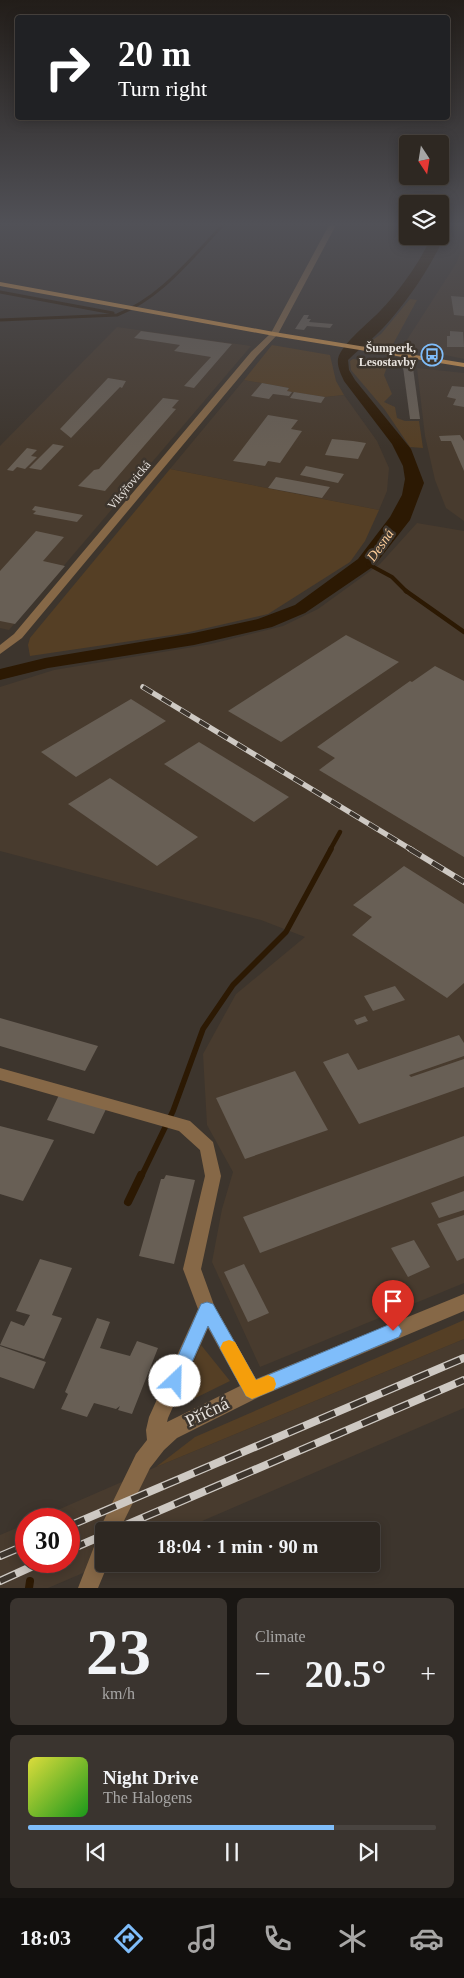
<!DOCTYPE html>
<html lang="en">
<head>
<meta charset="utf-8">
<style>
  :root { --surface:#2e2822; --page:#3a342f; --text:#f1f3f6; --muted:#a7a6a5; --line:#494440; --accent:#7fbdfa }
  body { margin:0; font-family:Georgia,serif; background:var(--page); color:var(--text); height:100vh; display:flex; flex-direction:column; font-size:19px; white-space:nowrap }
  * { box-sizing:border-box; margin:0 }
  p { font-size:16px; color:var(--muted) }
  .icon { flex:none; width:28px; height:28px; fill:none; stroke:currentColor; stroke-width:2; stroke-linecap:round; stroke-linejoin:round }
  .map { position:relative; height:1588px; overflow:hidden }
  .sheet { display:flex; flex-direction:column; gap:10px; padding:10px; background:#191613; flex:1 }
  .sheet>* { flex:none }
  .banner { position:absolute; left:15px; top:15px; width:435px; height:105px; border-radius:5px; box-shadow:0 2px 12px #0003,0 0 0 1px var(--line); background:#202124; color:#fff; overflow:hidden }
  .needle { width:32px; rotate:168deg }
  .tools { position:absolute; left:399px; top:135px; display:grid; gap:10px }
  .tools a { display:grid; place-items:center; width:50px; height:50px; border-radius:5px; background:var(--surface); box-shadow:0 2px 12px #0003,0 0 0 1px var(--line); font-size:25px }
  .speed { position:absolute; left:15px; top:1508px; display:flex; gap:10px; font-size:25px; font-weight:700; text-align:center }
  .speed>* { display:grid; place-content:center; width:65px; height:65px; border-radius:50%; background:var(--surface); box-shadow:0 2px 12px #0003,0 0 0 1px var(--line); line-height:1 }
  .speed .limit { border:8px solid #d22; background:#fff; color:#111 }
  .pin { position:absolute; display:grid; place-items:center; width:42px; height:42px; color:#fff; margin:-51px -21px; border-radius:50% 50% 50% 0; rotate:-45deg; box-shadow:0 0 5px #0007 }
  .pin .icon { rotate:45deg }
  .me { position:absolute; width:55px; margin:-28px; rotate:24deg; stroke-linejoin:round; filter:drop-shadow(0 0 4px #0008) }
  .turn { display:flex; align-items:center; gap:18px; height:105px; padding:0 20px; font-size:22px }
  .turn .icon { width:65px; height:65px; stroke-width:2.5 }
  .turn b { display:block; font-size:35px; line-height:42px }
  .big { font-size:38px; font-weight:700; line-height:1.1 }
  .sheet .card { flex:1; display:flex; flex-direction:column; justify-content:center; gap:8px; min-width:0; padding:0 18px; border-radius:8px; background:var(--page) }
  .sheet .dial { align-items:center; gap:0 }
  .dial b { font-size:65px; line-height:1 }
  .song { display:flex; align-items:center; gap:15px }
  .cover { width:60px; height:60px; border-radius:8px; background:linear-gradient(135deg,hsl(60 70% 55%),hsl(120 70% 35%)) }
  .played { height:5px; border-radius:2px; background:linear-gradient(90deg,var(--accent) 75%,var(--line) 75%) }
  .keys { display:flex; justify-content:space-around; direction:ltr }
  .heat { display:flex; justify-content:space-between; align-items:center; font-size:28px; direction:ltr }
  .sheet .tiles { flex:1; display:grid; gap:10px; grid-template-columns:1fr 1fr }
  .card:last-child { grid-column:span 2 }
  .trip { position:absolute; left:95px; top:1522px; width:285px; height:50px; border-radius:5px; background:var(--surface); box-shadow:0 2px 12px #0003,0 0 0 1px var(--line); font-weight:700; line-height:50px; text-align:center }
  .dock { display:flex; height:80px; justify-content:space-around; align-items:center; background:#12100e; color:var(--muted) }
  .dock .icon { width:35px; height:35px }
  .dock .on { color:var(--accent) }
  .dock b { font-size:22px; color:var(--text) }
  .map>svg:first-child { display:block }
</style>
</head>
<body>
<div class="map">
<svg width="464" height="1588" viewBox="0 0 464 1588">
  <rect width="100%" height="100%" fill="#3d352d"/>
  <g fill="#483b2e">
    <path d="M 464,240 L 464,359 L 403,346 L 457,262 Z"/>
    <path d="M 117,327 L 251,346 L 9,630 L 0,628 L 0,446 Z"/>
    <path d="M 417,368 L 464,373 L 464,521 L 446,508 L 435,480 L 425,436 Z"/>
    <path d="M 244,380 L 289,388 L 292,392 L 325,397 L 344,395 L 377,441 L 389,468 L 387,491 L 379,510 L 170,469 Z"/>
    <path d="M 417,523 L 464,531 L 464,1283 L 260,1367 L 212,1262 L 222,1209 L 233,1172 L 207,1125 L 203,1054 L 236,994 L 305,937 L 261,920 L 0,851 L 0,687 L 54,670 L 211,644 L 283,626 L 318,609 L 380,564 Z"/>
    <path d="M 464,1339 L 464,1408 L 179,1531 L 104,1531 L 104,1564 L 48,1588 L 0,1588 L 0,1535 L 26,1524 L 26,1561 L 69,1561 L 69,1519 L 37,1519 L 156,1467 Z"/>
  </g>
  <g fill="#553f25">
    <path d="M 410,299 L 417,300 L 392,346 L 387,349 L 367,344 L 381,334 Z"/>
    <path d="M 272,345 L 330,355 L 336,381 L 344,395 L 325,397 L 292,392 L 287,391 L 289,388 L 244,380 Z"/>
    <path d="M 353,359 L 388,364 L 384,375 L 392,394 L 384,402 L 395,407 L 397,418 L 405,421 L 419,421 L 423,448 L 410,447 L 385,410 L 351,370 L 350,361 Z"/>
    <path d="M 170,469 L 379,510 L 365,541 L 350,562 L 268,614 L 185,633 L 30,656 L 28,645 L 30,638 Z"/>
    <path d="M 464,1320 L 464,1339 L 156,1467 L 195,1437 Z"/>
    <path d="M 201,1345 L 230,1381 L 175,1408 Z"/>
  </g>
  <path fill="#2c1903" d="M 440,225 L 449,227 C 433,263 410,299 383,328 C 372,340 359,349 348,360 L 349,370 L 355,380 L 411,449 L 424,483 L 410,520 L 374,566 L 305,613 L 272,627 L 194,645 L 48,668 L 0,680 L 0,669 L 45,658 L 194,633 L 258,619 L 295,605 L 358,559 L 390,517 L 402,495 L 405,479 L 403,466 L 392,444 L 344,381 C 341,374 337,367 338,359 C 341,344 371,321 381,310 C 397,294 424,257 431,236 L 440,236 Z"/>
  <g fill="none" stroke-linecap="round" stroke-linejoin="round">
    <g stroke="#2c1903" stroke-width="3">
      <path d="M 0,292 L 113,313"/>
      <path d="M 0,320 L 117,315 C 161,298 191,258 223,225"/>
    </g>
    <path stroke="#2c1903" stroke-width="4" d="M 368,564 L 392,577 L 407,592"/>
    <g stroke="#2c1903" stroke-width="4.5">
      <path d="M 406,591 L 464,632"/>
      <path d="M 330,850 L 340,832"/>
    </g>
    <path stroke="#2c1903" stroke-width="5.5" d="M 141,1177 L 173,1111 L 203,1029 L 233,985 L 286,932 L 331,849"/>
    <g stroke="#2c1903" stroke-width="8">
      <path d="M 128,1202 L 141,1175"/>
      <path d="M 29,1588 L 30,1581"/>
    </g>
  </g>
  <g fill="#685f55">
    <path d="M 451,296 L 464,297 L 464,316 L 454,315 Z"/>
    <path d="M 304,315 L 309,315 L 307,319 L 311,319 L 309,322 L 333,324 L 330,328 L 307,326 L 304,330 L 295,329 Z"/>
    <path d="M 141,331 L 232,344 L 194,388 L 184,386 L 211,357 L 174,351 L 180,345 L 134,338 Z"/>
    <path d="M 450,331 L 463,332 L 464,347 L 447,347 L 447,336 L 450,336 Z"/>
    <path d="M 403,367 L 413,368 L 420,419 L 410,419 Z"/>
    <path d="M 108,378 L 126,381 L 122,388 L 120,387 L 71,438 L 60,429 Z"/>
    <path d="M 262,383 L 289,388 L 287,391 L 292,392 L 289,396 L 273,394 L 269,399 L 251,396 Z"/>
    <path d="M 452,386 L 464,387 L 464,407 L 453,405 L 456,399 L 447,397 Z"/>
    <path d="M 294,392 L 325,397 L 321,403 L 290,398 Z"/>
    <path d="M 163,398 L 179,400 L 172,408 L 176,409 L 105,491 L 78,486 L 94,470 L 99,469 Z"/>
    <path d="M 268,415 L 298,420 L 291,429 L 302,431 L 280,463 L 268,461 L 265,466 L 233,461 Z"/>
    <path d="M 460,435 L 464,441 L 464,471 L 451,441 L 441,441 L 439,436 Z"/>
    <path d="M 332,439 L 353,441 L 366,443 L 358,459 L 325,455 Z"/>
    <path d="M 53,444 L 64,446 L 41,470 L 29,468 Z"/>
    <path d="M 27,448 L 37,450 L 31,456 L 37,457 L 25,469 L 17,467 L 13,471 L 7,470 Z"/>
    <path d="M 306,466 L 344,474 L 338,483 L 300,475 Z"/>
    <path d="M 276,477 L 330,487 L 322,498 L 268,488 Z"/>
    <path d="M 35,506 L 83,515 L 77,522 L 33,514 L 36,511 L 32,510 Z"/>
    <path d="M 36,531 L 64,537 L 43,561 L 65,566 L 15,624 L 0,621 L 0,571 Z"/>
    <path d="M 346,635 L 399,662 L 281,742 L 228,711 Z"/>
    <path d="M 435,666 L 464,681 L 464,857 L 319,770 L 335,758 L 317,747 L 410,681 L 412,682 Z"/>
    <path d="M 131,699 L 166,721 L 76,777 L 41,752 Z"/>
    <path d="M 199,742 L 289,797 L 254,822 L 164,764 Z"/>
    <path d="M 110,778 L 198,837 L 157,866 L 68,804 Z"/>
    <path d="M 404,866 L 464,904 L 464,983 L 447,998 L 352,935 L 372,917 L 353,905 Z"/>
    <path d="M 395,986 L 405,1000 L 373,1011 L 364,996 Z"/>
    <path d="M 365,1016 L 368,1021 L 357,1025 L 354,1020 Z"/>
    <path d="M 0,1018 L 98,1046 L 85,1071 L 0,1046 Z"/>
    <path d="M 459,1035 L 464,1043 L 464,1056 L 409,1075 L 411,1077 L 464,1059 L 464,1087 L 359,1124 L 323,1062 L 348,1053 L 358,1070 Z"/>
    <path d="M 295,1071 L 328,1130 L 245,1159 L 216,1098 Z"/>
    <path d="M 60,1093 L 108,1105 L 94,1134 L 47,1120 Z"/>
    <path d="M 0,1126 L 54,1140 L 23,1201 L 0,1194 Z"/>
    <path d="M 464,1136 L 464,1176 L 260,1253 L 243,1217 Z"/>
    <path d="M 166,1175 L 195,1180 L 174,1264 L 139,1256 L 161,1179 L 164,1179 Z"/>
    <path d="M 464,1191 L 464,1210 L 439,1218 L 431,1203 Z"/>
    <path d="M 464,1215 L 464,1258 L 457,1261 L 437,1224 Z"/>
    <path d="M 414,1240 L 430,1267 L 408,1277 L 391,1248 Z"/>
    <path d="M 40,1259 L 72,1268 L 52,1315 L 62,1318 L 44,1359 L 0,1345 L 11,1321 L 24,1326 L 30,1315 L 16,1311 Z"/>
    <path d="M 244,1264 L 269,1313 L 248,1322 L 224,1272 Z"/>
    <path d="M 97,1318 L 110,1322 L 100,1348 L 130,1356 L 137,1341 L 158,1348 L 132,1414 L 118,1410 L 120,1406 L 116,1409 L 94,1403 L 87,1417 L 61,1409 L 68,1394 L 65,1392 Z"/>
    <path d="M 0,1346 L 46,1362 L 34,1389 L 0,1377 Z"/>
  </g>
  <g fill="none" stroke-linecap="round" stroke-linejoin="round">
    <g fill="#866847" fill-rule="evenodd">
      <path d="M 329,225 L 336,225 L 278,334 L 257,356 L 22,638 L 0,654 L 0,645 L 14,634 L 251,352 L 271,333 Z"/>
      <path d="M 0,1068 L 190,1121 L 213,1142 L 221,1176 L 201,1269 L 214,1305 L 256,1379 L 464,1294 L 464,1311 L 259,1397 L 177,1438 L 164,1450 L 150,1468 L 119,1531 L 104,1531 L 104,1564 L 108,1564 L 98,1588 L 78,1588 L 97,1539 L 101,1537 L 99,1531 L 102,1524 L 136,1454 L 147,1440 L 146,1430 L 149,1417 L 198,1309 L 183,1269 L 205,1176 L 200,1150 L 179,1131 L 0,1080 ZM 208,1328 L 240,1386 L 167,1422 L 168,1418 Z"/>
    </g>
    <path fill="#d3964e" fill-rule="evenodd" d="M 0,282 L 274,332 L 464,363 L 464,367 L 274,336 L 0,286 Z"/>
    <g stroke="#cec9c3" stroke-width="5.5">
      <path id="rail-far2" d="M 143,687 L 412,850"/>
    </g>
    <g stroke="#cec9c3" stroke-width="6">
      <path id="rail-far1" d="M 410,849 L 464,882"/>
    </g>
    <g stroke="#cec9c3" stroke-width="8">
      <g id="rail">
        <path d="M 69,1526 L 464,1358"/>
        <path d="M 112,1531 L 464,1380"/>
        <path d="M 69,1550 L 104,1535"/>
        <path d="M 0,1556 L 26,1545"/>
        <path d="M 0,1581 L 44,1561"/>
      </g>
    </g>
    <use href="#rail-far2" stroke="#3d352d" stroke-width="4" stroke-dasharray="11" stroke-linecap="butt"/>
    <use href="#rail-far1" stroke="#3d352d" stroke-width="4.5" stroke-dasharray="13" stroke-linecap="butt"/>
    <use href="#rail" stroke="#3d352d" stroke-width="5.5" stroke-dasharray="17" stroke-linecap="butt"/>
  </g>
  <linearGradient id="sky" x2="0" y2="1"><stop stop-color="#221d19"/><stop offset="0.5" stop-color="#515157"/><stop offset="1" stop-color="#515157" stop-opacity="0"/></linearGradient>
  <rect width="464" height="448" fill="url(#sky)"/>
  <path fill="#7fbdfa" stroke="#537ba2" d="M 207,1302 L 213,1304 L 256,1380 L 393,1323 L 399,1326 L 402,1331 L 399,1337 L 252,1399 L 246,1396 L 208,1326 L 181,1387 L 175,1389 L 169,1387 L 167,1381 L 201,1304 Z"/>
  <path fill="#f59e0b" d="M 229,1340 L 235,1342 L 256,1380 L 268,1375 L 274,1378 L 276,1384 L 274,1390 L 252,1399 L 246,1396 L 220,1348 L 223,1342 Z"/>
  <defs>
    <g id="bus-ring" transform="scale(1.125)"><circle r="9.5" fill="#3d352d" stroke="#7fbdfa" stroke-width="1.5"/><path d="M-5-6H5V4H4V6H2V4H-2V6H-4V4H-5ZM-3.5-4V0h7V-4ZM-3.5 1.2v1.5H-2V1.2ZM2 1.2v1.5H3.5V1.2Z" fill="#7fbdfa"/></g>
  </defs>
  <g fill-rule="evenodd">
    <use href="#bus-ring" x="432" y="355"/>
  </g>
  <g text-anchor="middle" stroke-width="5" stroke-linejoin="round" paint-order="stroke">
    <g font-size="12" font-weight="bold" fill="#e7e2dd" stroke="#3d352d" text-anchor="end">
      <text x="416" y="352">Šumperk,<tspan x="416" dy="14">Lesostavby</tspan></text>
    </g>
    <g font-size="12" fill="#e7e2dd" stroke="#3d352d">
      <text transform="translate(129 485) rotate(-50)" y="4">Vikýřovická</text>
    </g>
    <g font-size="14" font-style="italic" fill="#f9ca97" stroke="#3d352d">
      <text transform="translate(380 545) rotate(-55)" y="5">Desná</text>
    </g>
    <g font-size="18" fill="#e7e2dd" stroke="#3d352d">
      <text transform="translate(207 1412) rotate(-26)" y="6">Příčná</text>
    </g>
  </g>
</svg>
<div class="tools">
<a><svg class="needle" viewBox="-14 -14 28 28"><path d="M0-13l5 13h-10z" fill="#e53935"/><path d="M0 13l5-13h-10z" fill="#a7a6a5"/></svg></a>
<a><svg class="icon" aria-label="layers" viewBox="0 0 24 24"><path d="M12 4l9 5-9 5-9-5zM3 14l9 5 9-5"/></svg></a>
</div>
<div class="speed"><div class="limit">30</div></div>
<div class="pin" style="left:393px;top:1331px;background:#d93025"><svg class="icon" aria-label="arrive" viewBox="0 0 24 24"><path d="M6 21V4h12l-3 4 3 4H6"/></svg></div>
<svg class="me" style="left:175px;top:1381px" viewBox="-20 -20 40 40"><circle r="19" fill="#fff"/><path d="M0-13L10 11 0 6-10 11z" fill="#7fbdfa"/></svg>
<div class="trip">18:04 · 1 min · 90 m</div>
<div class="banner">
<div class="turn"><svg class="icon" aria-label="right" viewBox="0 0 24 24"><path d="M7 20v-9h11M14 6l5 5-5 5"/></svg><div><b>20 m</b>Turn right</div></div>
</div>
</div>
<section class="sheet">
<div class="tiles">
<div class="card dial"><b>23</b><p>km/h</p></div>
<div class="card"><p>Climate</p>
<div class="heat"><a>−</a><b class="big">20.5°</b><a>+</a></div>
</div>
<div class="card">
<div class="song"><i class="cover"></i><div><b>Night Drive</b><p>The Halogens</p></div></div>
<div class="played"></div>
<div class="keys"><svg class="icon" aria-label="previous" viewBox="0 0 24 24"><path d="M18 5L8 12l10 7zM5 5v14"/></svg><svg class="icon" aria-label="pause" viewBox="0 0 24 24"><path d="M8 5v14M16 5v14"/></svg><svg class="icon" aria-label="next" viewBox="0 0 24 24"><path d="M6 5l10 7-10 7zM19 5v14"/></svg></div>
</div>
</div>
</section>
<nav class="dock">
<b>18:03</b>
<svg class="icon on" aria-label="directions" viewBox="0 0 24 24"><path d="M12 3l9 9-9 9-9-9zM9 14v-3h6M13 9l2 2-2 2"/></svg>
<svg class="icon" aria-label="music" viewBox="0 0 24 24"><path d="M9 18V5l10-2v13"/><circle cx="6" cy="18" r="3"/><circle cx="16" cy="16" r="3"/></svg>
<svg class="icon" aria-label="phone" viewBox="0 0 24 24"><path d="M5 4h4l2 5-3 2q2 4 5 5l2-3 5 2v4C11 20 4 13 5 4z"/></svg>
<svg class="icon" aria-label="climate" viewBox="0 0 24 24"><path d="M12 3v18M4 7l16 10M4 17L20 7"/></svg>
<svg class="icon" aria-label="car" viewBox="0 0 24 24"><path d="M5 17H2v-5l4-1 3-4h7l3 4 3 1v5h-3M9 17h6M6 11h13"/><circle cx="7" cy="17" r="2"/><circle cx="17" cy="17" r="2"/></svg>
</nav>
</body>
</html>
